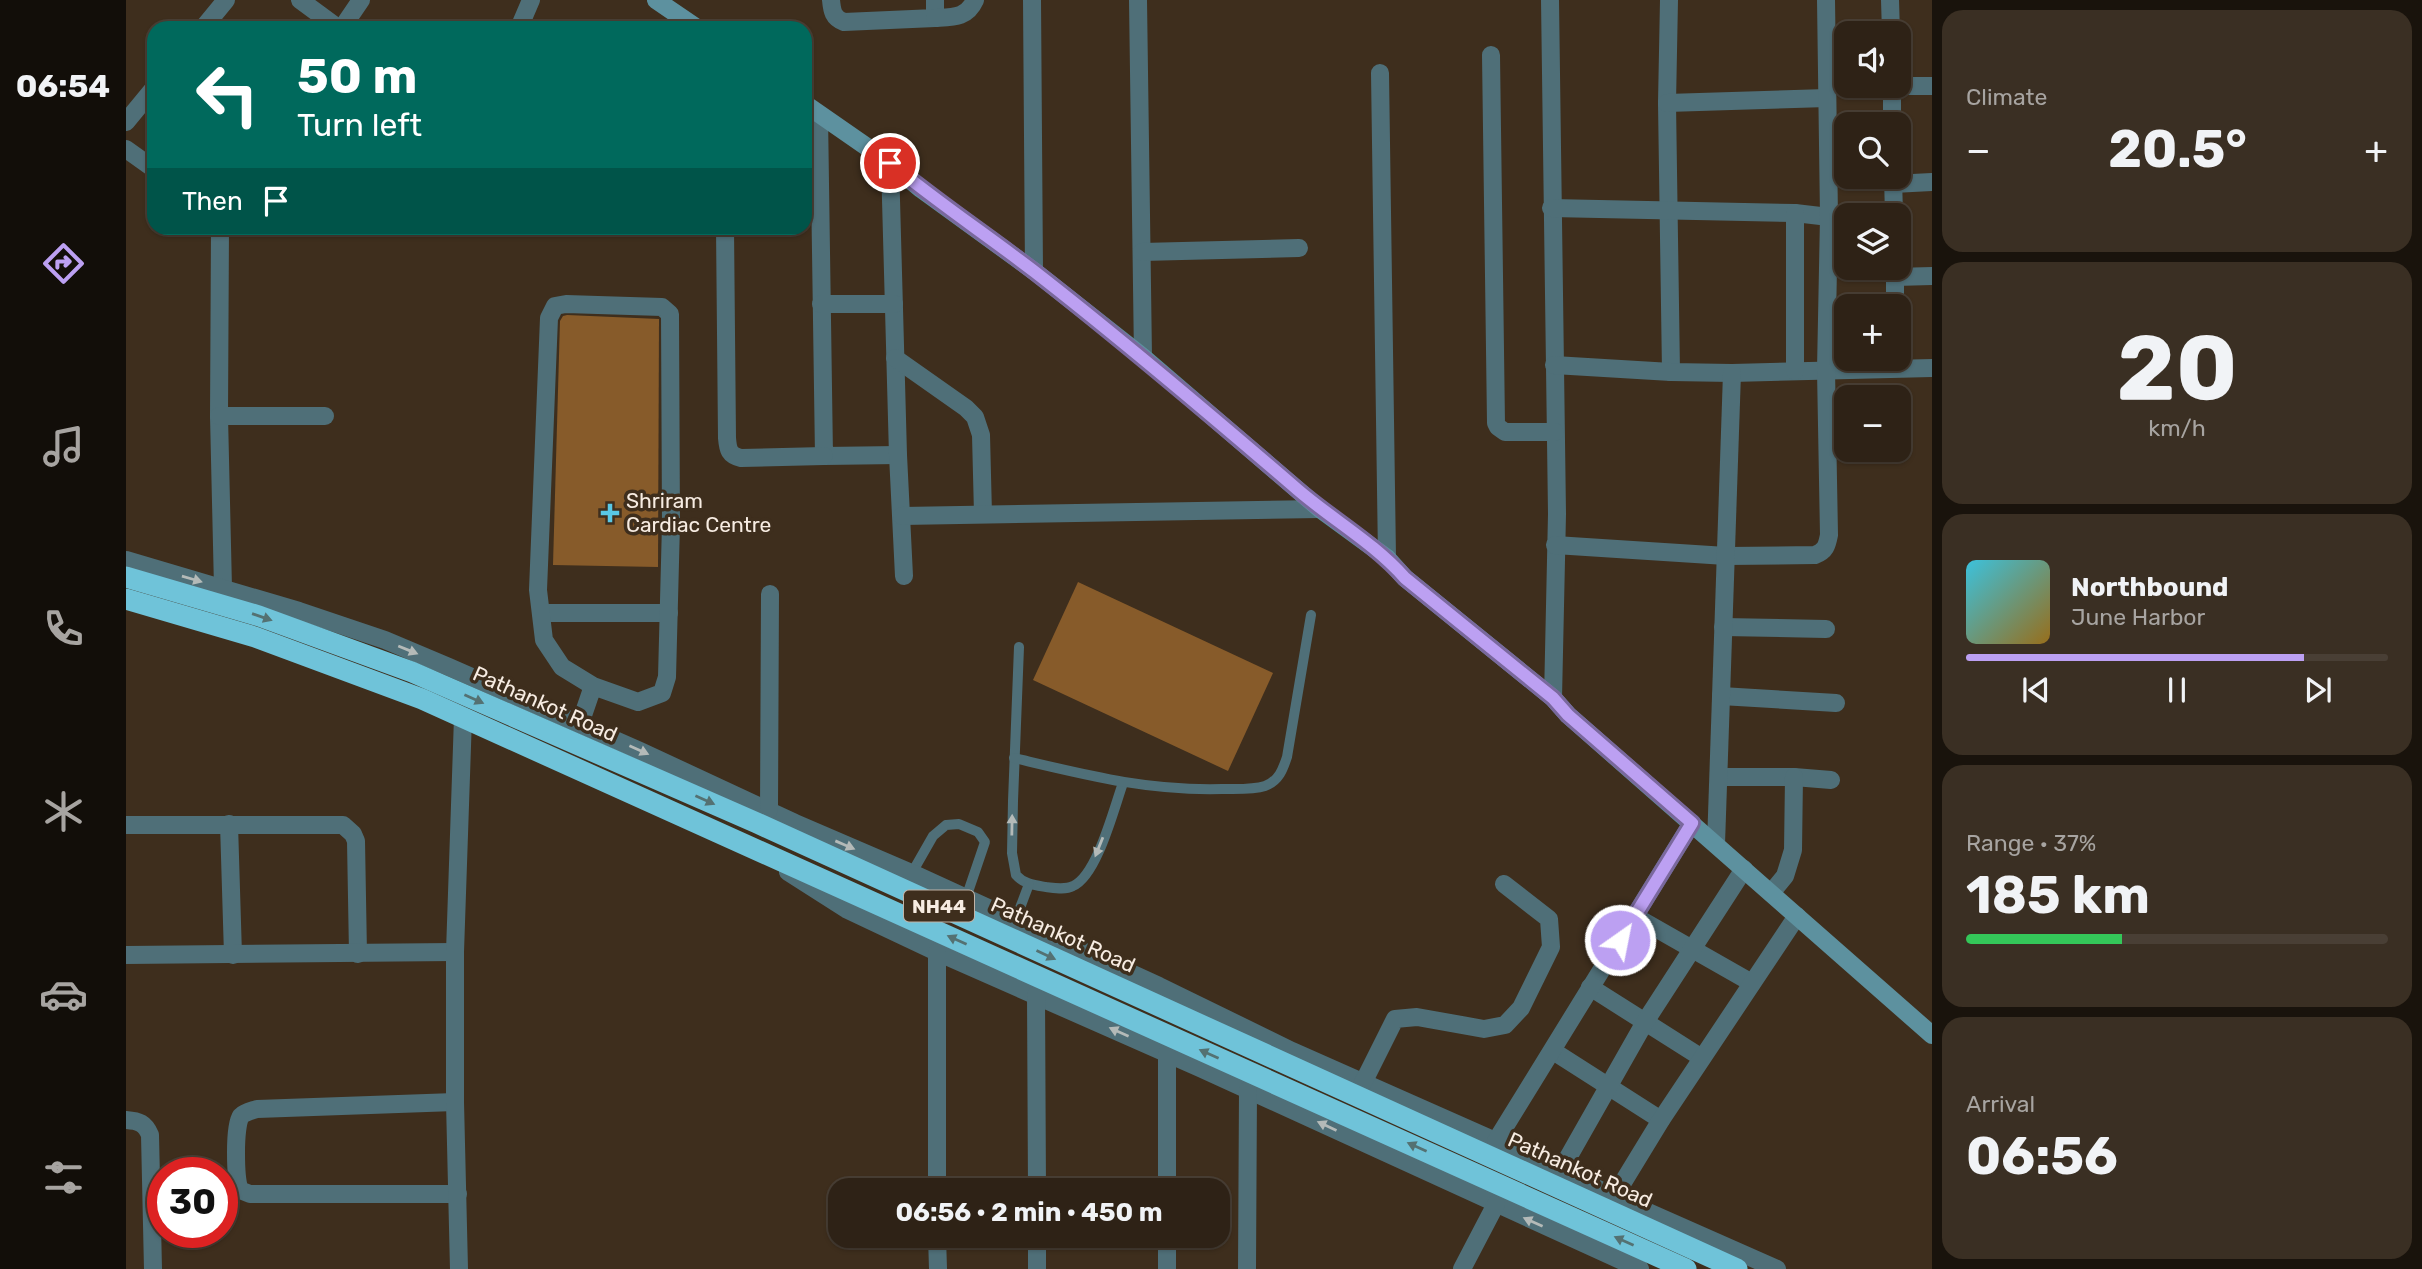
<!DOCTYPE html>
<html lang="en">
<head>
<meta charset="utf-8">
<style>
  :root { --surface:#2e2216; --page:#3a2f23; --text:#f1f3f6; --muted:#a7a4a1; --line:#493f35; --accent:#bca0f2 }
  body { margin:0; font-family:Rubik,sans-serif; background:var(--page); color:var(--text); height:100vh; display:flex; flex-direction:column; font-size:26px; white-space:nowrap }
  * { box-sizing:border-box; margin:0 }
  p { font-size:23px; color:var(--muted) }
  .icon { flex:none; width:38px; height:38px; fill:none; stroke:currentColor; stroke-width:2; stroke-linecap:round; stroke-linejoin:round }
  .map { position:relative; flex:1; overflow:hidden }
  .panel { display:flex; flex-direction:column; gap:10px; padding:10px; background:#19130c; width:490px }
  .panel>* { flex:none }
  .banner { position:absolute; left:21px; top:21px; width:665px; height:214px; border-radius:21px; box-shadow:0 2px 5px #0004,0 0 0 2px var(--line); background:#00695c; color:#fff; overflow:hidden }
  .buttons { position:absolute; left:1708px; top:21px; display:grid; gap:14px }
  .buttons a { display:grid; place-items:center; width:77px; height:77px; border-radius:14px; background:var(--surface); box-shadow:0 2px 5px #0004,0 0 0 2px var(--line); font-size:35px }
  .speed { position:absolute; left:21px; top:1157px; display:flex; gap:14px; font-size:35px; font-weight:700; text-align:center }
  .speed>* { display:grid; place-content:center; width:91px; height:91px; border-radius:50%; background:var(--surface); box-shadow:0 2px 5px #0004,0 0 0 2px var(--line); line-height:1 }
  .speed .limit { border:10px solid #d22; background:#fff; color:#111 }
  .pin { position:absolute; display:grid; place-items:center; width:60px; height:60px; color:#fff; margin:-30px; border:4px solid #fff; border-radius:50%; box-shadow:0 2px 7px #0007 }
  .me { position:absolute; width:77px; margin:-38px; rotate:33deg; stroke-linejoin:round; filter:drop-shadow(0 0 5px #0008) }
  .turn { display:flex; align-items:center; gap:24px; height:147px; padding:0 35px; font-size:32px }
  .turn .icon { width:91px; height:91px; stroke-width:2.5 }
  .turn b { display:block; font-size:49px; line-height:60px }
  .then { display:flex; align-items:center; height:66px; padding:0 35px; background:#0003; gap:14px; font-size:26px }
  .big { font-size:52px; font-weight:700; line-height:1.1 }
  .panel .widget { flex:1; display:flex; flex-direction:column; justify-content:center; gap:10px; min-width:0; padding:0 24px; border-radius:21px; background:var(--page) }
  .panel .dial { align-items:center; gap:0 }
  .dial b { font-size:91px; line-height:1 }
  .song { display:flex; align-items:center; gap:21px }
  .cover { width:84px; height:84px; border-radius:10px; background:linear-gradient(135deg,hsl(190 70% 55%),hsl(40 70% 35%)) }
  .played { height:7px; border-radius:4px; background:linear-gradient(90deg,var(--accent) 80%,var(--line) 80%) }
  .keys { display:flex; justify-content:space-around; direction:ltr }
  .heat { display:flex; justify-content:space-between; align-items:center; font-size:38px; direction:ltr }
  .charge { height:10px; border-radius:5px; background:linear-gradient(90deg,#34c759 37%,var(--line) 0) }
  .trip { position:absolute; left:702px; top:1178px; width:402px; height:70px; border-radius:21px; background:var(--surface); box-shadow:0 2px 5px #0004,0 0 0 2px var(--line); font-weight:700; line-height:70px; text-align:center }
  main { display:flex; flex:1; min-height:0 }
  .tab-bar { display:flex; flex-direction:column; width:126px; justify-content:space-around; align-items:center; background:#120e09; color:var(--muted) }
  .tab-bar .icon { width:49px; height:49px }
  .tab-bar .active { color:var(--accent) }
  .tab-bar b { font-size:32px; color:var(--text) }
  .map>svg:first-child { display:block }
</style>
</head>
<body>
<main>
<nav class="tab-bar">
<b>06:54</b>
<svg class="icon active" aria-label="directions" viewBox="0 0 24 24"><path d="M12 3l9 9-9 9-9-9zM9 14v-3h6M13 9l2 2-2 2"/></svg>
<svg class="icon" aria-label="music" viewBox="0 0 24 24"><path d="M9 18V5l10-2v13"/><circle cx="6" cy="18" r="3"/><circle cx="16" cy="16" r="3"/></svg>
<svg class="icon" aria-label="phone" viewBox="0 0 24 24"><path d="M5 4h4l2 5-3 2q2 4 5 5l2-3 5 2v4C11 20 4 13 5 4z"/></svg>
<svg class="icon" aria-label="climate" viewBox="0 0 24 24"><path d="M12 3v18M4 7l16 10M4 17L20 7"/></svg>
<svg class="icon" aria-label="car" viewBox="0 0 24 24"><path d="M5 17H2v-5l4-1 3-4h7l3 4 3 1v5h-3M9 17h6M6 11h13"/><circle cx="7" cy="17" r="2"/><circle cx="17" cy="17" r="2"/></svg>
<svg class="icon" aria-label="filters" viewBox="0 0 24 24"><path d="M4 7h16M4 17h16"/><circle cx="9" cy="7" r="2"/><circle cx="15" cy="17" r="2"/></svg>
</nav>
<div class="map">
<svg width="1806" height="1269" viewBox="0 0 1806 1269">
  <rect width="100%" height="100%" fill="#3e2e1d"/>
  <g fill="#875b2a">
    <path d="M 441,315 L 533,319 L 532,567 L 427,565 L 434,321 L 437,316 Z"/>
    <path d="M 952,582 L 1147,673 L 1102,771 L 907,680 Z"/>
  </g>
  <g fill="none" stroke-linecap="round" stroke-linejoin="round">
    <g stroke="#4f6f78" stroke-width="10">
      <path d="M 893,647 L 887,801 L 886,853 L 890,875 C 898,884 908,885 920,887 C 929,888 939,890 947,886 C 971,876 988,808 997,783"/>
      <path d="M 888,758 C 960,775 1021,791 1096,789 C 1109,789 1127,790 1139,786 C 1153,781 1157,769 1161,757 L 1185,615"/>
      <path d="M 783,878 L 807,836 L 820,825 L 833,824 L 852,832 L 859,842 L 840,898"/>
      <path d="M 888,924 L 903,884"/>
    </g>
    <g stroke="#4f6f78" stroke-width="18">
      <path d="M 174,0 L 212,28"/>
      <path d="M 705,0 C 706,11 707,18 718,22 L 809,18 L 809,0"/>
      <path d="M 906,0 L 908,271"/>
      <path d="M 1012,0 L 1017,357"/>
      <path d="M 1424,0 L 1431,514 L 1427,698"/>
      <path d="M 1543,0 L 1541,103 L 1545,372"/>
      <path d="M 1764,0 L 1765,33"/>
      <path d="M 809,18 C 827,17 841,18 849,0"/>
      <path d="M 77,28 L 100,0"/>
      <path d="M 216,28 L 235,0"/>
      <path d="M 393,28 L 405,0"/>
      <path d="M 1365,55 L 1370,423 L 1372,427 L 1379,432 L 1429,432"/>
      <path d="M 1254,73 L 1261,558"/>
      <path d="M 1766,86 L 1806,86"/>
      <path d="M 1766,86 L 1766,124"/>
      <path d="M 1541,103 L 1701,98"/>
      <path d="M 693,115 L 698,456 L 772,455"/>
      <path d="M 0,122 L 28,88"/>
      <path d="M 0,149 L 28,169"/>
      <path d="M 764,163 L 772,455 L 778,576"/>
      <path d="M 1767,177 L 1768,215"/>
      <path d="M 1767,184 L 1806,182"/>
      <path d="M 1425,208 L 1669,213 L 1703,217"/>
      <path d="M 94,228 L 93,416 L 97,588"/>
      <path d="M 599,228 L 601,438 C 602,450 603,455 615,458 L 698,456"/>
      <path d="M 1016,252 L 1173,248"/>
      <path d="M 1769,268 L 1769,306"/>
      <path d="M 1769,277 L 1806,276"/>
      <path d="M 695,304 L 768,304"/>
      <path d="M 769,358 L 840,408 L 849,417 L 855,435 L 857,514"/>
      <path d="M 1428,365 L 1545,372 L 1606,373 L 1806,368"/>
      <path d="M 1669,371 L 1669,213"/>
      <path d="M 93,416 L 199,416"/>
      <path d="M 776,516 L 1194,509"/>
      <path d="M 1429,545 L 1600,556 L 1689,555 C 1700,551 1701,545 1703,535 L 1700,370 L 1703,217 L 1700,0"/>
      <path d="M 0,560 L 173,611 L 259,640 L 323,667 L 514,751 L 669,823 L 790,875 L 1033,986 L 1166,1051 L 1435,1170 L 1488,1197 L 1651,1269"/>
      <path d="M 415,613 L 543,613"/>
      <path d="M 1597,627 L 1700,629"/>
      <path d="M 1595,696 L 1710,703"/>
      <path d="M 454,724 L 467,686 L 436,667 L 418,640 L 412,590 L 423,318 L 429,306 L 440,304 L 536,307 L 544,314 L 545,524 L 541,677 L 536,693 L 512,702 L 467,686"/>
      <path d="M 1594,777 L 1668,777 L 1705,780"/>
      <path d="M 643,810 L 644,594"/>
      <path d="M 103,824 L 107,955"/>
      <path d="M 0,825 L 217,825 L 227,834 L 230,841 L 232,954"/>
      <path d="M 1590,844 L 1606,373"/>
      <path d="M 662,872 L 720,909 L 811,952 L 1074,1068 L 1514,1269"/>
      <path d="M 1645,893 L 1659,876 L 1667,850 L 1668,777"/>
      <path d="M 1510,917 L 1626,983"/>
      <path d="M 0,955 L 329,952"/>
      <path d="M 1464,987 L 1576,1058"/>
      <path d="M 910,995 L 911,1190"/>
      <path d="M 1427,1051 L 1535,1120"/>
      <path d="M 1041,1053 L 1041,1190"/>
      <path d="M 1237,1083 L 1269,1019 L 1291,1017 L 1358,1029 L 1379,1025 L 1395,1008 L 1425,947 L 1423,919 L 1378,884"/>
      <path d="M 329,1102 L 131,1109 C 125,1111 119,1112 115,1116 C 108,1126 109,1179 114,1190 L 124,1194 L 332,1194"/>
      <path d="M 0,1120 C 13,1121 19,1123 24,1135 L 27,1269"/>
      <path d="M 1370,1141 L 1566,823"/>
      <path d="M 1435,1170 L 1519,1022 L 1618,869"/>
      <path d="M 811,1190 L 811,952"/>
      <path d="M 1488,1197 L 1535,1120 L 1671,916"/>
      <path d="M 811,1236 L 812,1269"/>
      <path d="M 911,1236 L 911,1269"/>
      <path d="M 1041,1236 L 1041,1269"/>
      <path d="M 333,1269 L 329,1102 L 329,952 L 337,717"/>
      <path d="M 1121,1269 L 1122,1090"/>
      <path d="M 1336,1269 L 1370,1204"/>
    </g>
    <g stroke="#5d919f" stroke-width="18">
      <path d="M 530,0 L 571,28"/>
      <path d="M 679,104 L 764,163 L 795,189 L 908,271 L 1017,357 L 1194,509 L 1261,558 L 1279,578 L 1427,698 L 1442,715 L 1806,1035"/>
    </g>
    <g stroke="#6fc3d9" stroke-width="21">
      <path d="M 0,577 L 133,616 L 286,672 L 631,823 L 1611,1269"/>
      <path d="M 0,599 L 129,637 L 296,699 L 1560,1269"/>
    </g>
  </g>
  <defs><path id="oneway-solid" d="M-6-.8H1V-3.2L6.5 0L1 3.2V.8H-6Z" transform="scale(1.75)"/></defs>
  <g fill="#b4bab8">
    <use href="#oneway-solid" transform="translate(66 579) rotate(16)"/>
    <use href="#oneway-solid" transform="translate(282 650) rotate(22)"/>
    <use href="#oneway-solid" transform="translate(513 750) rotate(24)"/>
    <use href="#oneway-solid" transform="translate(886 825) rotate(-89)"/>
    <use href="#oneway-solid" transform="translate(719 845) rotate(23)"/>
    <use href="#oneway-solid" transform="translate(973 847) rotate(112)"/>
    <use href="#oneway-solid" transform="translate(993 1032) rotate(-156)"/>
    <use href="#oneway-solid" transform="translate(1201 1126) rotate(-155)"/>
    <use href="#oneway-solid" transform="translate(1407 1222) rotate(-156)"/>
  </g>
  <g fill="#547172">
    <use href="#oneway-solid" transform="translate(136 617) rotate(19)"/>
    <use href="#oneway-solid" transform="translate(348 699) rotate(24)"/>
    <use href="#oneway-solid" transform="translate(579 800) rotate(24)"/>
    <use href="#oneway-solid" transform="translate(831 940) rotate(-156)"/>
    <use href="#oneway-solid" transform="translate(920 955) rotate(25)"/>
    <use href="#oneway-solid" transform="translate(1083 1054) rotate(-156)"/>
    <use href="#oneway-solid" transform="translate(1291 1147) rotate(-156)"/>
    <use href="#oneway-solid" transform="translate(1498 1241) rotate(-156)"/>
  </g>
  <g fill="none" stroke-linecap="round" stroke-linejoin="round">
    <g stroke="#7a689d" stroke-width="18">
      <path id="route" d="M 764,163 C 811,202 861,235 909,272 C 999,342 1086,416 1172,490 C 1207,520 1248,543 1279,578 L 1427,698 L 1442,715 L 1566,823 L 1494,940"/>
    </g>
    <use href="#route" stroke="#bca0f2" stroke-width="12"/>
  </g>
  <path fill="#59c8e5" stroke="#3e2e1d" stroke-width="2.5" d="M480.5 502.5h7v7h7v7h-7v7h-7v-7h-7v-7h7z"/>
  <g text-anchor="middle" stroke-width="7" stroke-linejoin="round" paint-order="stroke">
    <rect fill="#3e2e1d" stroke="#c0b3a7" stroke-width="2" x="778" y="890.5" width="70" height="31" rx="5"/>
    <g font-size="19" font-weight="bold" fill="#f7ece2">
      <text x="813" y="913">NH44</text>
    </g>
    <g font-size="21" fill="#f7ece2" stroke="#3e2e1d" text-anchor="start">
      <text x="500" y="508">Shriram<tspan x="500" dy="24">Cardiac Centre</tspan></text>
    </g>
    <g font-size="21" fill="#f7ece2" stroke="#3e2e1d">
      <text transform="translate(419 704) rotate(24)" y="7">Pathankot Road</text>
      <text transform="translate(937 935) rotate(24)" y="7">Pathankot Road</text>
      <text transform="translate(1454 1170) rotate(24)" y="7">Pathankot Road</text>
    </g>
  </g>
</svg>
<div class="buttons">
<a><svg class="icon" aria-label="sound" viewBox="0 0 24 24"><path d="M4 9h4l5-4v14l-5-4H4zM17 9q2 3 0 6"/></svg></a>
<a><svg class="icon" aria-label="search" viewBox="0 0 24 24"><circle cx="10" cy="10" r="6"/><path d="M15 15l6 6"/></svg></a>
<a><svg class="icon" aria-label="layers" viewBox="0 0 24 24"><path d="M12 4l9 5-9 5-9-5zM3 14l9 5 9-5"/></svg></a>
<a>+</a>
<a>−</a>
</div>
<div class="speed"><div class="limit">30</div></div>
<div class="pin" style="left:764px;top:163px;background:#d93025"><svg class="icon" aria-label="arrive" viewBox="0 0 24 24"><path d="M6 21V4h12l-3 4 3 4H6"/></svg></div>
<svg class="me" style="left:1494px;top:940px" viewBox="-20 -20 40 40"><circle r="17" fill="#bca0f2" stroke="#fff" stroke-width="3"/><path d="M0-11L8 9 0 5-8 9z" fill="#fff"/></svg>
<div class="trip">06:56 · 2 min · 450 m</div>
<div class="banner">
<div class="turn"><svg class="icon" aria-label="left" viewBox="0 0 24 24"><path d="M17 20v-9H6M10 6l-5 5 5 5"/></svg><div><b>50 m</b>Turn left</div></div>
<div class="then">Then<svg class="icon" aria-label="arrive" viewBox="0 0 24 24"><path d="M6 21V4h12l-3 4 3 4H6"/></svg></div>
</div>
</div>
<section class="panel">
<div class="widget"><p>Climate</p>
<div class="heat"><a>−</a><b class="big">20.5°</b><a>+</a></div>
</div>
<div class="widget dial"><b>20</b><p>km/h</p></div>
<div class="widget">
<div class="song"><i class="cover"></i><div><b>Northbound</b><p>June Harbor</p></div></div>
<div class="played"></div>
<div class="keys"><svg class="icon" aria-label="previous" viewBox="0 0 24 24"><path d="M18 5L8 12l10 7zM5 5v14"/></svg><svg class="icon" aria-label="pause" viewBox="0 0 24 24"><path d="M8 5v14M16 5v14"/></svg><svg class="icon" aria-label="next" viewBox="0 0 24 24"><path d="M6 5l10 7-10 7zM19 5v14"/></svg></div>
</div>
<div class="widget"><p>Range · 37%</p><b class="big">185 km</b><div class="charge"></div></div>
<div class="widget"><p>Arrival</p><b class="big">06:56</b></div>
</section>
</main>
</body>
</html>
